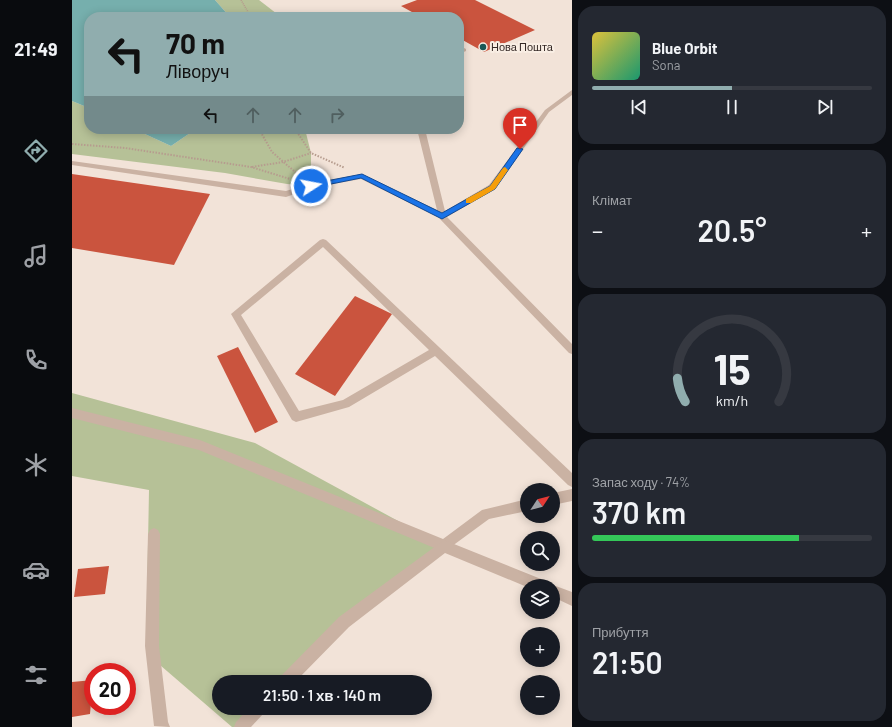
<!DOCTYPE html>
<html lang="uk">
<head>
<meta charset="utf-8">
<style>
  :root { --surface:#171b24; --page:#242831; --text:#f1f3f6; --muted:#9ea1a6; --line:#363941; --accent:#90adae }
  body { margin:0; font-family:Barlow,sans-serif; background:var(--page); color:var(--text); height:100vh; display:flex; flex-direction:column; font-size:15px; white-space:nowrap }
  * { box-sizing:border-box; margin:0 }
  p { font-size:13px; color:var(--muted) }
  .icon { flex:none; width:22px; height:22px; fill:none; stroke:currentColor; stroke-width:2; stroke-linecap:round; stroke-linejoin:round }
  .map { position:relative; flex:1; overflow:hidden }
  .panel { display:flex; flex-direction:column; gap:6px; padding:6px; background:#0d0f14; width:320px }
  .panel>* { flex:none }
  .guide { position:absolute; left:12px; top:12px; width:380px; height:122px; border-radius:16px; box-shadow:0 2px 10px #0003; background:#90adae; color:#111; overflow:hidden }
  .needle { width:26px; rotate:54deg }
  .fabs { position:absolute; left:448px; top:483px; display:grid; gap:8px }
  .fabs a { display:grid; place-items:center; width:40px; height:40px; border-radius:50%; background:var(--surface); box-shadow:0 2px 10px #0003; font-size:20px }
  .speed { position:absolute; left:12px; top:663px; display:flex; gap:8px; font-size:20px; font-weight:700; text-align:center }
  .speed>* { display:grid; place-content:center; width:52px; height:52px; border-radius:50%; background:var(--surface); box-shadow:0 2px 10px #0003; line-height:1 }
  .speed .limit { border:6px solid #d22; background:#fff; color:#111 }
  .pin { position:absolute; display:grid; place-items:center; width:34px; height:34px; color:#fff; margin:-41px -17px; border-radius:50% 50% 50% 0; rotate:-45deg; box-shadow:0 0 4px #0007 }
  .pin .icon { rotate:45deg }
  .me { position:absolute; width:44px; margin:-22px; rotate:79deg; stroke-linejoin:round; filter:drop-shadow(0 0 3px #0008) }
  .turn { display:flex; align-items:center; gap:14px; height:84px; padding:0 16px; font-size:18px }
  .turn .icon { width:52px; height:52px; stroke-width:2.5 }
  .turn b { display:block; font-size:28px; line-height:34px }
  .lanes { display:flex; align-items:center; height:38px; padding:0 16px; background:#0003; justify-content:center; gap:20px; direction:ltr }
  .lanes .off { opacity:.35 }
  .big { font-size:30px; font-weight:600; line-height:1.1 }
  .panel .tile { flex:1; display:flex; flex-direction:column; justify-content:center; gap:6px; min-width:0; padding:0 14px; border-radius:16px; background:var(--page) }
  .panel .dial { align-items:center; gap:0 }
  .dial svg { height:104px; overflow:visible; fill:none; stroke:var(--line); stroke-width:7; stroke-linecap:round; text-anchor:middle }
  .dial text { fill:var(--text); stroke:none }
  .song { display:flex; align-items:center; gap:12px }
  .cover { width:48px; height:48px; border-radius:6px; background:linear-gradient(135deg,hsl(50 70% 55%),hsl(160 70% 35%)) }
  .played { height:4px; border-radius:2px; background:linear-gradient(90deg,var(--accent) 50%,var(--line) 50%) }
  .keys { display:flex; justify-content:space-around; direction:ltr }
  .heat { display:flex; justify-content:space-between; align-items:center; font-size:22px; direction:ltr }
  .charge { height:6px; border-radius:3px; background:linear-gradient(90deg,#34c759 74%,var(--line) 0) }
  .trip { position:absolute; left:140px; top:675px; width:220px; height:40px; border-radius:20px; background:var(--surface); box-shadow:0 2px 10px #0003; font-weight:600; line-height:40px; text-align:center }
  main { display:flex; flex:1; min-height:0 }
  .tabs { display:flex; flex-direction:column; width:72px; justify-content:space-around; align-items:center; background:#090b0e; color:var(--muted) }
  .tabs .icon { width:28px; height:28px }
  .tabs .selected { color:var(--accent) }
  .tabs b { font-size:18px; color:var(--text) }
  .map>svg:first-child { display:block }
</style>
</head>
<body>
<main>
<nav class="tabs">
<b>21:49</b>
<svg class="icon selected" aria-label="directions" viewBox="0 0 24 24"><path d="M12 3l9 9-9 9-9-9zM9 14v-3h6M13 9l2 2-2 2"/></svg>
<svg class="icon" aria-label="music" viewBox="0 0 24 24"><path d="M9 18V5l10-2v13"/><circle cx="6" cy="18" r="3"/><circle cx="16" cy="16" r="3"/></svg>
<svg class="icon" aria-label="phone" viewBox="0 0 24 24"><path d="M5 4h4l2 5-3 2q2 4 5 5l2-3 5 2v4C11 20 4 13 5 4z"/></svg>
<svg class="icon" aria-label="climate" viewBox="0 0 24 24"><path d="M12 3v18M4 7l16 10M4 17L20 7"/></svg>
<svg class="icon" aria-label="car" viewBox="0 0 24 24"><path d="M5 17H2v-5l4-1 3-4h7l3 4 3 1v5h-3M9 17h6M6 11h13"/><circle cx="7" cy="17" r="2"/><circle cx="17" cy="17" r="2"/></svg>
<svg class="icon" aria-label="filters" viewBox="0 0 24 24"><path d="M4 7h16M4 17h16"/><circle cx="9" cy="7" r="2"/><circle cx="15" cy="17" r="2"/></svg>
</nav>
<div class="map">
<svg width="500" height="727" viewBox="0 0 500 727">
  <rect width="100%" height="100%" fill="#f2e3d8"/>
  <g fill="#b6c197">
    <path d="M 143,0 L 187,0 L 209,17 L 158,17 Z"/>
    <path d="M 0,101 L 17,108 L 17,129 L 62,129 L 99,146 L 124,129 L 233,129 L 239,153 L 239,186 L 215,184 L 153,173 L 0,154 Z"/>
    <path d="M 0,393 L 183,443 L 372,546 L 272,622 L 213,682 L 147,682 L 147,708 L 187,708 L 169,727 L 160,727 L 74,653 L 77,490 L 0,476 Z"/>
  </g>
  <g fill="#76afad">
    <path d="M 0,0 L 143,0 L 158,17 L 17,17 L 17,108 L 0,101 Z"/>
    <path d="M 62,129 L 124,129 L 99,146 Z"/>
  </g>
  <g fill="#ca543e">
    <path d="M 345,0 L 403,0 L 463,30 L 412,52 L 387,38 L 387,17 L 349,17 L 329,6 Z"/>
    <path d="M 0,174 L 138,194 L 102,265 L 0,248 Z"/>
    <path d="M 283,296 L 320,314 L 263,396 L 223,374 Z"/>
    <path d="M 166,347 L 206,422 L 183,433 L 145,356 Z"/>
    <path d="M 37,566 L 33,594 L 2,597 L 6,569 Z"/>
    <path d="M 21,680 L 18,714 L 0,717 L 0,682 Z"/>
  </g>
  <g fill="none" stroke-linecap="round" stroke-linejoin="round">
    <path stroke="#b69c8e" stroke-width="1.5" stroke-dasharray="1 1" stroke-linecap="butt" d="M 169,0 L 179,17"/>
    <g stroke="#b69c8e" stroke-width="2" stroke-dasharray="1.5 1.5" stroke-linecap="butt">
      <path d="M 187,129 L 200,152 L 230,178"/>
      <path d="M 223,129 L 239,153 L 273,168"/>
      <path d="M 0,144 L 53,148 L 179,167 L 218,179"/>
      <path d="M 180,167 L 211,162 L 239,153"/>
    </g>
    <g fill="#cab2a3" fill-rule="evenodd">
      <path d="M 392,48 L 394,49 L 394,51 L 387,54 L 387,50 Z"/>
      <path d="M 500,90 L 500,95 L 477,112 L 423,189 L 375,217 L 500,344 L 500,354 L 497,353 L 367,218 L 289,179 L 240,188 L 214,197 L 0,165 L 0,161 L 214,191 L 239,183 L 290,174 L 365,210 L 345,129 L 353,129 L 373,211 L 417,185 L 473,110 Z"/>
      <path d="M 251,239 L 254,240 L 500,473 L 500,487 L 496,485 L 363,356 L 277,407 L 224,422 L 220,420 L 159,314 L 248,240 ZM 251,247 L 357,350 L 271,400 L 227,411 L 169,315 Z"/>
      <path d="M 0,408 L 128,440 L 371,539 L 410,510 L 455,499 L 455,511 L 417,519 L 372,552 L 127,450 L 0,418 Z"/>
      <path d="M 500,489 L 500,501 L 481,505 L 481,493 Z"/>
      <path d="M 82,528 L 86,530 L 88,534 L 87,646 L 96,722 L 98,727 L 82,726 L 73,646 L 76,534 L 78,530 Z"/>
    </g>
    <g fill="#cab2a3" fill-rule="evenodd">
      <path d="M 372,540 L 474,581 L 475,586 L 455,587 L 373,553 L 277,627 L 223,682 L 206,682 L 208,677 L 267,617 Z"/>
      <path d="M 481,585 L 500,592 L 500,606 L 481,597 L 481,586 L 477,586 Z"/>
      <path d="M 177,708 L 194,708 L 192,713 L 179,727 L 162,727 L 164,722 Z"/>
    </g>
  </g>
  <path fill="#1a73e8" stroke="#114b97" d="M 445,148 L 451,149 L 423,189 L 370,219 L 289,178 L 239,188 L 236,186 L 239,184 L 290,174 L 370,213 L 418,186 Z"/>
  <path fill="#f59e0b" d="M 433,167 L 436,170 L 423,189 L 399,203 L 394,203 L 394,199 L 418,186 L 431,168 Z"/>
  <circle fill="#1a5756" stroke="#f9eee4" stroke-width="1.5" cx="411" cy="47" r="4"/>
  <g text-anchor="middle" stroke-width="4" stroke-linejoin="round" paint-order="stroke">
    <g font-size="11" fill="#352926" stroke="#f9eee4" text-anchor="start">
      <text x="419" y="51">Нова Пошта</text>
    </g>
  </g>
</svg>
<div class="fabs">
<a><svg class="needle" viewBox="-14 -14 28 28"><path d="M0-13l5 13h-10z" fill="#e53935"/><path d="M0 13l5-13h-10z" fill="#9ea1a6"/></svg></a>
<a><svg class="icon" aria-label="search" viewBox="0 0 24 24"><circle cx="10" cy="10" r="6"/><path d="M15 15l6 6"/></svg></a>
<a><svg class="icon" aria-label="layers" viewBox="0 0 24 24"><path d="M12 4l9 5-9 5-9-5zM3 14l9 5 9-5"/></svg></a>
<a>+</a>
<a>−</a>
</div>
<div class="speed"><div class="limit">20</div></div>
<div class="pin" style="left:448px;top:149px;background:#d93025"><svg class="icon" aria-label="arrive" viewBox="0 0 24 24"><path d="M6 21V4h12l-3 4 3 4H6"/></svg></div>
<svg class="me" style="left:239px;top:186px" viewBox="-20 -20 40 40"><circle r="17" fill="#1a73e8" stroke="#fff" stroke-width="3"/><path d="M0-11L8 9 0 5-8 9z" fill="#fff"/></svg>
<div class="trip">21:50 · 1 хв · 140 m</div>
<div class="guide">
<div class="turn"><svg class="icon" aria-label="left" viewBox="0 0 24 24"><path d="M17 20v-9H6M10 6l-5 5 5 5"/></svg><div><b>70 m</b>Ліворуч</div></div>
<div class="lanes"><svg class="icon" aria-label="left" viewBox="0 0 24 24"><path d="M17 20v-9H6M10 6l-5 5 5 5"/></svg><svg class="icon off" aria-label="ahead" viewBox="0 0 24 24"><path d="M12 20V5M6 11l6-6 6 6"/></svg><svg class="icon off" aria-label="ahead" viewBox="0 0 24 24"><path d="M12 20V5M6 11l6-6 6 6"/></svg><svg class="icon off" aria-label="right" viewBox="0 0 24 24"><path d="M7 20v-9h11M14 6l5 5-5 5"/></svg></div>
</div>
</div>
<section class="panel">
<div class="tile">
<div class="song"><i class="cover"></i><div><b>Blue Orbit</b><p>Sona</p></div></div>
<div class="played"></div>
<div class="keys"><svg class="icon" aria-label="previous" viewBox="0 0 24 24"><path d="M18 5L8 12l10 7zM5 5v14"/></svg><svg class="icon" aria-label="pause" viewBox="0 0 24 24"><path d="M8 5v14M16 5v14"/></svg><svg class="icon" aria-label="next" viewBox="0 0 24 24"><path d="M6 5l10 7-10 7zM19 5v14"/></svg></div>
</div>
<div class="tile"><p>Клімат</p>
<div class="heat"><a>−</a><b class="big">20.5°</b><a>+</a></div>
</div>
<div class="tile dial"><svg viewBox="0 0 100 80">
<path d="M14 69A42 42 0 1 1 86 69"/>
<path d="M14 69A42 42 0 0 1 8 51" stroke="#90adae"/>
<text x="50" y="56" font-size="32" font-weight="700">15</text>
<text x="50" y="72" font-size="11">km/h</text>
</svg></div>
<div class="tile"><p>Запас ходу · 74%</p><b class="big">370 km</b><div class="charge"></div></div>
<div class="tile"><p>Прибуття</p><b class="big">21:50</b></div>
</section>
</main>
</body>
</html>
